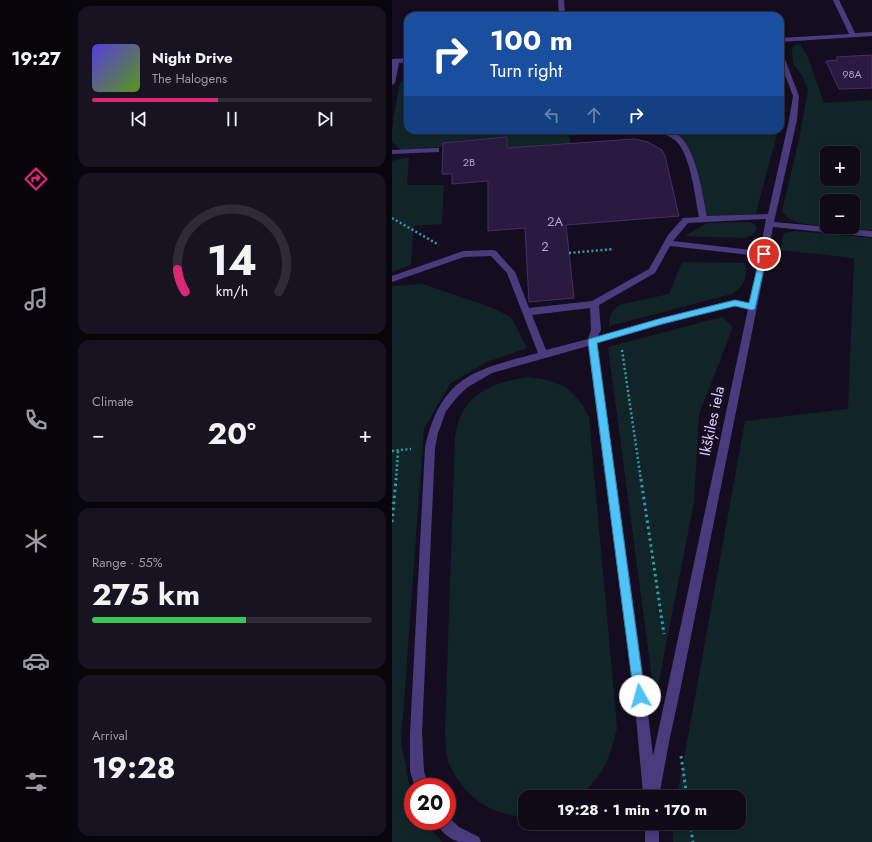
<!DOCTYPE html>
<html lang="en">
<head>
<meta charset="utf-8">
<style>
  :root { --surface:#0f0a17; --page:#181320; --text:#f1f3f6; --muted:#9b9aa1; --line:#2f2b36; --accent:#db2777 }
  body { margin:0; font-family:Jost,sans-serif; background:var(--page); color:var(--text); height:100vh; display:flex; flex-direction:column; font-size:15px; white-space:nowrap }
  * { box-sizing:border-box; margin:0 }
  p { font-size:13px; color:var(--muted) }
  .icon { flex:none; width:22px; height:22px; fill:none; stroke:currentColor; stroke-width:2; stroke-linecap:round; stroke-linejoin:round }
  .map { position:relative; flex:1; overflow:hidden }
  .side { display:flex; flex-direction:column; gap:6px; padding:6px; background:#08060d; width:320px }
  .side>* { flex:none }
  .top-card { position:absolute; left:12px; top:12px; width:380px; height:122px; border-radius:12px; box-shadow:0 2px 6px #0003,0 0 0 1px var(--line); background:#1a4fa0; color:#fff; overflow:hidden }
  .fabs { position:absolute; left:428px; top:146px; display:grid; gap:8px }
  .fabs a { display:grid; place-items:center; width:40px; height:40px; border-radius:8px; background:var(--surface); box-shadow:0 2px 6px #0003,0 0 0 1px var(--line); font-size:20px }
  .speed { position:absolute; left:12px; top:778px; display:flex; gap:8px; font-size:20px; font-weight:700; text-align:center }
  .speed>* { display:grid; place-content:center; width:52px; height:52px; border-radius:50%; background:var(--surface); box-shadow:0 2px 6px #0003,0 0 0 1px var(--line); line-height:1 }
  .speed .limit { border:6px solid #d22; background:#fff; color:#111 }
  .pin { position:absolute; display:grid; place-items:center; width:34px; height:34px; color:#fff; margin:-17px; border:2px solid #fff; border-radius:50%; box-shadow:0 1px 4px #0007 }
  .me { position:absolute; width:44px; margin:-22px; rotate:353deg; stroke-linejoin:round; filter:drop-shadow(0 0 3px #0008) }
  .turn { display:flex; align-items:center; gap:14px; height:84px; padding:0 20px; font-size:18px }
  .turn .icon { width:52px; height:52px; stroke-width:2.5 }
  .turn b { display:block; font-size:28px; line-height:34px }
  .lanes { display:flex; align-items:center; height:38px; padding:0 20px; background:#0003; justify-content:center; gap:20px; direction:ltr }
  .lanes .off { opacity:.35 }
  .big { font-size:30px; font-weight:700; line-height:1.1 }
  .side .widget { flex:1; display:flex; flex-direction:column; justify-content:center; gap:6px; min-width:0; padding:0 14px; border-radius:12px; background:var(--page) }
  .side .dial { align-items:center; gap:0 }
  .dial svg { height:104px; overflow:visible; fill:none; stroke:var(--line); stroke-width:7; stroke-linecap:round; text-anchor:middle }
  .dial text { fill:var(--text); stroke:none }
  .song { display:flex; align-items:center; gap:12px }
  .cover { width:48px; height:48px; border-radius:6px; background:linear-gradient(135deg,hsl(250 70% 55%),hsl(90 70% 35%)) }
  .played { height:4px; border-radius:2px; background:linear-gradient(90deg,var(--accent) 45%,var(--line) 45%) }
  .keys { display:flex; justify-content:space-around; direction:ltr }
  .heat { display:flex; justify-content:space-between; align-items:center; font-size:22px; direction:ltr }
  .charge { height:6px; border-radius:3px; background:linear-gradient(90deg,#34c759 55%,var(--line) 0) }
  .trip { position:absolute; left:126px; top:790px; width:228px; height:40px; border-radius:12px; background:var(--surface); box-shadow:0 2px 6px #0003,0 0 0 1px var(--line); font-weight:700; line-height:40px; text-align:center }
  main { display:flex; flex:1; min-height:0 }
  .menu { display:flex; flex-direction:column; width:72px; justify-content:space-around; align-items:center; background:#060409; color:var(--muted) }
  .menu .icon { width:28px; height:28px }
  .menu .current { color:var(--accent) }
  .menu b { font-size:18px; color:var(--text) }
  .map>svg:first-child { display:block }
</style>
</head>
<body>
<main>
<nav class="menu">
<b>19:27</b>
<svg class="icon current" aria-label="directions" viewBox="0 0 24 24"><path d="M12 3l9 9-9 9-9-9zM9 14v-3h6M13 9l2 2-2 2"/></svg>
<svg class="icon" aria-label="music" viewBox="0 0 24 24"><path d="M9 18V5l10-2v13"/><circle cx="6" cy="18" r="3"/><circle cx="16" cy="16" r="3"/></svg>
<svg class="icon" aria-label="phone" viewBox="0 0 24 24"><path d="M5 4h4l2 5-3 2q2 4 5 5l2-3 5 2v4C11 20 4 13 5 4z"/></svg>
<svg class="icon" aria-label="climate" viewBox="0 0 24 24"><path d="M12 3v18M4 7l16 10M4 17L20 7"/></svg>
<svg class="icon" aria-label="car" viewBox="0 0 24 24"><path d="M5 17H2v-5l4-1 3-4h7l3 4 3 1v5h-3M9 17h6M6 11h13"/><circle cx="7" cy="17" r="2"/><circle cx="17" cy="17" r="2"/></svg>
<svg class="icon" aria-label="filters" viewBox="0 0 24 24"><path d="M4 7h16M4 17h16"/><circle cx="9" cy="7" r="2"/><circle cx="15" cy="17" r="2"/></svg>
</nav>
<section class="side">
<div class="widget">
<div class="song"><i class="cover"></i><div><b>Night Drive</b><p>The Halogens</p></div></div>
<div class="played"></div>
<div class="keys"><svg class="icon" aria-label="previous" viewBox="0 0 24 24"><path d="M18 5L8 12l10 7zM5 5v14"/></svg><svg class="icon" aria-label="pause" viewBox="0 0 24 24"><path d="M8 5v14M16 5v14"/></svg><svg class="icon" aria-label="next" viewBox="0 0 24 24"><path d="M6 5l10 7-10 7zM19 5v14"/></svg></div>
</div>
<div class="widget dial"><svg viewBox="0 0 100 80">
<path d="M14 69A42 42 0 1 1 86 69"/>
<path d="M14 69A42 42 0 0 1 8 52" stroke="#db2777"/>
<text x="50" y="56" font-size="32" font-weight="700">14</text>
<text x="50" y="72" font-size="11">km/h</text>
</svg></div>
<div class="widget"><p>Climate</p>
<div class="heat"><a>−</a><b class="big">20°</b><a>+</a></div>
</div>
<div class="widget"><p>Range · 55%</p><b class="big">275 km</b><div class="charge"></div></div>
<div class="widget"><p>Arrival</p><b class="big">19:28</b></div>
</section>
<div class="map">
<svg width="480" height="842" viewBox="0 0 480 842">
  <rect width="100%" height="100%" fill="#140d1f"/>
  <g fill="#112529" fill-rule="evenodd">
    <path d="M 408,44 L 416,58 L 432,103 L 480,100 L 480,230 L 448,227 L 461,227 L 461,201 L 435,201 L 435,226 C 419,224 400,226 390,211 L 408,135 L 416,90 L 411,77 L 401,63 L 400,48 L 403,45 ZM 435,153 L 461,153 L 461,179 L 435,179 Z"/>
    <path d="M 16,76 L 16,130 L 176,130 L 178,143 L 116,148 L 115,137 L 62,141 L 62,142 L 51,143 L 50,147 L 9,150 L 0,142 L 0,130 L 7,85 Z"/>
    <path d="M 272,130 L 386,130 L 364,213 L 358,216 L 319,217 L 311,211 L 294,147 Z"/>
    <path d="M 17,157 L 15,185 L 52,185 L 50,224 L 22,226 L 19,265 L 0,272 L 0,161 Z"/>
    <path d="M 357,222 L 363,225 L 365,229 L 360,235 L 352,238 L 293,236 L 315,223 Z"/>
    <path d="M 403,231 L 480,238 L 480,842 L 281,842 L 280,823 L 347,823 L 347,797 L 285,797 L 353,421 L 456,409 L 462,258 L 388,250 L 392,233 Z"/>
    <path d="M 290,262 L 352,263 L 354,265 C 354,280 352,286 340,294 L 217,326 C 217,316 219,311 227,305 L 277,294 Z"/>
    <path d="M 31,284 L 101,308 L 119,317 L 135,348 L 95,362 L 59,383 L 32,428 L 9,742 L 21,804 L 21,821 L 32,821 L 50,842 L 0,842 L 0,286 Z"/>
    <path d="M 330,317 L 341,327 L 307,414 L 302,502 L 263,701 L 216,347 Z"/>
    <path d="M 136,377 C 168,381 182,387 197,417 L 225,728 C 217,760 212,775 186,797 L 133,797 L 133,816 C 99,817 70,794 57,763 C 53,754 54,742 53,732 L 63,436 C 65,431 65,424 68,418 C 79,390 109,381 136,377 Z"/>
  </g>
  <g fill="#291a3f" stroke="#452e6a">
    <path d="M 480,55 L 480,88 L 447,89 L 434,61 L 446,60 L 444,57 Z"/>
    <path d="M 115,137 L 115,148 L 242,139 L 256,142 L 270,150 L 273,156 L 287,216 L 174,225 L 182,298 L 137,302 L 133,228 L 96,231 L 96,181 L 60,184 L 60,174 L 50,174 L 51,143 Z"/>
  </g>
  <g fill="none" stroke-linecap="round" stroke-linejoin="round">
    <g stroke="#339bab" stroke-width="2.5" stroke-dasharray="2 2.5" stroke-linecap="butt">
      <path d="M 0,218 L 47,245"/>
      <path d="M 177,253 L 222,249"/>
      <path d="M 230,350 L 249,480"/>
      <path d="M 0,451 L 19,449"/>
      <path d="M 4,480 L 6,451"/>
    </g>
    <g stroke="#339bab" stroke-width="3" stroke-dasharray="2.5 3.5" stroke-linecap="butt">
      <path d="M 249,479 L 272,634"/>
      <path d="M 0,522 L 4,479"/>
      <path d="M 289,756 L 295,797"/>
      <path d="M 298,823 L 301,842"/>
    </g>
    <g fill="#4a3b7c" fill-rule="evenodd">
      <path d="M 166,0 L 172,0 L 173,16 L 167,16 Z"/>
      <path d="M 441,0 L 447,0 L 463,33 L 480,32 L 480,36 L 388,42 L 388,38 L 457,34 Z"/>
      <path d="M 388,52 L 391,54 L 407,96 L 405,120 L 382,222 L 480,231 L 480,237 L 381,227 L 287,696 L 277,742 L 267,797 L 253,797 L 251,793 L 242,696 L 196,346 L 100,373 L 76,387 L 67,395 L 54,411 L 46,433 L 43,448 L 30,733 L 32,771 L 37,787 L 23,787 L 18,771 L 18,733 L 33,448 C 49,376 82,370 146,353 L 115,273 L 99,256 L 72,257 L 0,282 L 0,276 L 71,251 L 101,250 L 104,251 L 123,272 L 137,308 L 200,301 L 257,269 L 276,235 L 291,218 L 307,217 C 303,197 299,157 285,142 C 280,137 273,135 267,130 C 270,130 274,129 277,130 C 304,137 310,194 315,216 L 376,214 L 397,120 L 401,96 L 388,62 ZM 374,219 L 368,251 L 281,241 L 296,223 ZM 278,246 L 367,256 L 357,303 L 343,300 L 312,307 L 206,336 L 209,330 L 207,305 L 263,273 ZM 343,306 L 356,309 L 261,756 L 254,696 L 205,343 L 312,313 ZM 198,308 L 199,330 L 196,339 L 154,350 L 140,315 Z"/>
      <path d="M 16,58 L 16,62 L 7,63 L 3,83 L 0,85 L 0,59 Z"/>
      <path d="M 44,148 L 47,148 L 47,152 L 0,154 L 0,150 Z"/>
      <path d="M 55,816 L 67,827 L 87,837 L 89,842 C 82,842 73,842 67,842 C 57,839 47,830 43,821 L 55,821 Z"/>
      <rect x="253" y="823" width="14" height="19"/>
    </g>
  </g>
  <path fill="#4fc3f7" stroke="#337fa1" d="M 369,252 L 374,252 L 375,254 L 363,309 L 360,310 L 343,306 L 270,324 L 205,343 L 253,696 L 252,700 L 248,702 L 243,700 L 242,696 L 196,341 L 197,339 L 270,318 L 343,300 L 357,303 Z"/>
  <g text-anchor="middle" stroke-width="3.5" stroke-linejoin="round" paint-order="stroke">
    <g font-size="11" fill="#afa1ce">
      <text x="460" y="78">98A</text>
      <text x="77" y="166">2B</text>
    </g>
    <g font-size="13" fill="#afa1ce">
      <text x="163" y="226">2A</text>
      <text x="153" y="251">2</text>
    </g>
    <g font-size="15" fill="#dccefd" stroke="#140d1f">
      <text transform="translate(320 421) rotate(-78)" y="5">Ikšķiles iela</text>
    </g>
  </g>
</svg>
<div class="fabs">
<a>+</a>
<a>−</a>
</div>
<div class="speed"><div class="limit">20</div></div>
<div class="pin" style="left:372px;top:254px;background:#d93025"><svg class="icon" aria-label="arrive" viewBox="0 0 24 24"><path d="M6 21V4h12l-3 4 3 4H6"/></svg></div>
<svg class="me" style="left:248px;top:696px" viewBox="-20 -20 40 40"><circle r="19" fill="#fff"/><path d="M0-13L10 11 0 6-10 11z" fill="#4fc3f7"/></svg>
<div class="trip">19:28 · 1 min · 170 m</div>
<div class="top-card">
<div class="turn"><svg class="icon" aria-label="right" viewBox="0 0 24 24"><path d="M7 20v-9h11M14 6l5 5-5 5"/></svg><div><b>100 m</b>Turn right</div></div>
<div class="lanes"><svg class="icon off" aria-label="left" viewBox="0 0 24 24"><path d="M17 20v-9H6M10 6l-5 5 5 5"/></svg><svg class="icon off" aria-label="ahead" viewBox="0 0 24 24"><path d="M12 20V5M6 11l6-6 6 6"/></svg><svg class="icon" aria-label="right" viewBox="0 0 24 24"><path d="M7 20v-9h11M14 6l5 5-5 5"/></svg></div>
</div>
</div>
</main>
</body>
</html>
